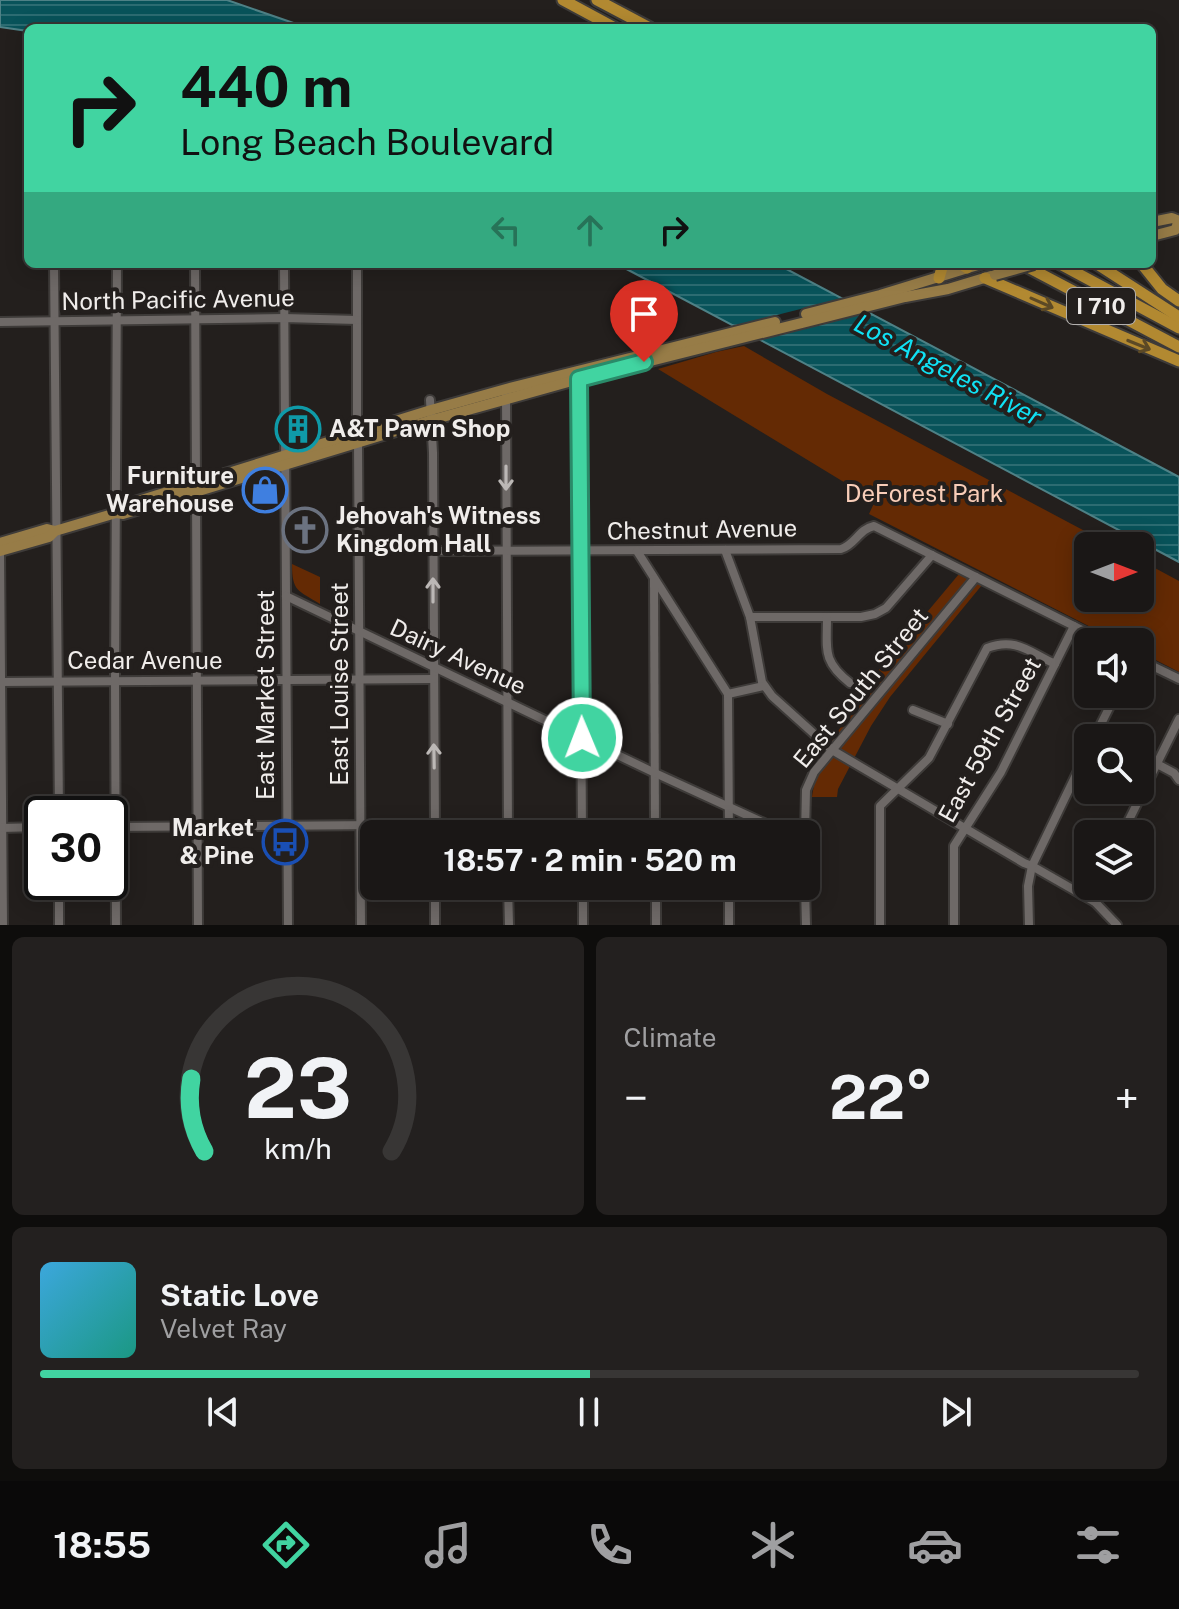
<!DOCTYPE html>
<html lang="en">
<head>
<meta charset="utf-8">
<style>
  :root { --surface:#1a1716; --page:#23201f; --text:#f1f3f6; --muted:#9f9fa1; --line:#383635; --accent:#41d4a1 }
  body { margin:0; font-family:"Public Sans",sans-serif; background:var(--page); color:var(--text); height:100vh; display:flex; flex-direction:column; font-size:30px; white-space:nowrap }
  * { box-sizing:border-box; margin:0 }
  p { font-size:26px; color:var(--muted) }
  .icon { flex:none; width:44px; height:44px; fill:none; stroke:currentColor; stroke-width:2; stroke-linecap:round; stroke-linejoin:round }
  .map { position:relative; height:925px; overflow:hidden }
  .drawer { display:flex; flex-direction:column; gap:12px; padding:12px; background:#0e0d0c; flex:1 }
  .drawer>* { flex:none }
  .top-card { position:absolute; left:24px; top:24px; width:1132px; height:244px; border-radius:12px; box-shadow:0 4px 20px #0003,0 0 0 2px var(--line); background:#41d4a1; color:#111; overflow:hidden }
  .needle { width:52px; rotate:90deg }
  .controls { position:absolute; left:1074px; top:532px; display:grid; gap:16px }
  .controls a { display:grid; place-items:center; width:80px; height:80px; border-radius:12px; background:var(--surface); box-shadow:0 4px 20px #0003,0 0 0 2px var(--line); font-size:40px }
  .speed { position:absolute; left:24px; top:796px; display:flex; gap:16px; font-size:40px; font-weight:700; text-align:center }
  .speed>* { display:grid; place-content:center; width:104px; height:104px; border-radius:50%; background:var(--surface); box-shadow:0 4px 20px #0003,0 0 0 2px var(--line); line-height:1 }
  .speed .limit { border:4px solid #111; border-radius:12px; background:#fff; color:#111 }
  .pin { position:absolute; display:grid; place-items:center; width:68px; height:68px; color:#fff; margin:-82px -34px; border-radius:50% 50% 50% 0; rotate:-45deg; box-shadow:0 0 8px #0007 }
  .pin .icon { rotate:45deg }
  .me { position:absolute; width:88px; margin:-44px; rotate:359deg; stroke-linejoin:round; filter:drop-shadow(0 0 6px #0008) }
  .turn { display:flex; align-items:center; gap:28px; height:168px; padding:0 24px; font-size:36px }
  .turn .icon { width:104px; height:104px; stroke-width:2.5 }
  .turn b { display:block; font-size:56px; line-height:68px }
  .lanes { display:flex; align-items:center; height:76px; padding:0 24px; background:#0003; justify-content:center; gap:40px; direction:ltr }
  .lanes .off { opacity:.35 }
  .big { font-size:60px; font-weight:700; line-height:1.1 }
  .drawer .card { flex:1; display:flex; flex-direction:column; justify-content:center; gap:12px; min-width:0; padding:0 28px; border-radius:12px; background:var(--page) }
  .drawer .dial { align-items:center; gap:0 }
  .dial svg { height:208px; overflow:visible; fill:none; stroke:var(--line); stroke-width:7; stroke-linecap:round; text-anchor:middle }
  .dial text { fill:var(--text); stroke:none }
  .song { display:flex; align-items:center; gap:24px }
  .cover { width:96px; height:96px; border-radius:12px; background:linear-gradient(135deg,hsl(200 70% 55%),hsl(170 70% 35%)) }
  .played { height:8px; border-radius:4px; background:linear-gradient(90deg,var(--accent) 50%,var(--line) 50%) }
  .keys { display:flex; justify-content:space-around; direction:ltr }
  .heat { display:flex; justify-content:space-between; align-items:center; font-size:44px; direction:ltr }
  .drawer .tiles { flex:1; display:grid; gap:12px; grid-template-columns:1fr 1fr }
  .card:last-child { grid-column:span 2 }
  .trip { position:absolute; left:360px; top:820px; width:460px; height:80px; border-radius:12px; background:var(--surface); box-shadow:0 4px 20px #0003,0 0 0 2px var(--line); font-weight:700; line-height:80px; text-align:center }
  .tabs { display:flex; height:128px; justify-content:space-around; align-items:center; background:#0a0909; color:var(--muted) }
  .tabs .icon { width:56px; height:56px }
  .tabs .on { color:var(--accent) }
  .tabs b { font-size:36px; color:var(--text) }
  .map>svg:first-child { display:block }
</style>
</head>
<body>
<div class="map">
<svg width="1179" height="925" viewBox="0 0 1179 925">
  <defs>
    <pattern id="water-rules" width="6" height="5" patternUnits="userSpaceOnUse" patternTransform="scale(2)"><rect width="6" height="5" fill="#08535a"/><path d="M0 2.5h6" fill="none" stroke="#2c6c72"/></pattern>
  </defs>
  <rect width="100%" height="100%" fill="#231f1d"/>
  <g fill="#642a04">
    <path d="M 744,346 L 827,394 L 1113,546 L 1088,546 L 1088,598 L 1140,598 L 1140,560 L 1179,581 L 1179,672 L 1140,652 L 1140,642 L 1120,642 L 869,514 L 875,501 L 658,369 L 716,352 Z"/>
    <path d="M 292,564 L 320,577 L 320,604 C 298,590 292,592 292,564 Z"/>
    <path d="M 959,574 L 982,585 L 890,697 L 871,726 L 838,789 L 837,797 L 812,797 C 814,780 820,769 832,758 L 831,743 L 867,684 Z"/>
  </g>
  <g fill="url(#water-rules)" stroke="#4e8186" stroke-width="2">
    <path d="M 0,0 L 227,0 L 308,28 L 28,28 L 28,31 L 0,27 Z"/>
    <path d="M 617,264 L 777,264 L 1179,477 L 1179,562 Z"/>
  </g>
  <path fill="#231f1d" d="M 848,297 L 875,311 L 755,341 L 729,327 Z"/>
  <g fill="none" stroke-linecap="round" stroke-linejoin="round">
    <g stroke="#3e3b39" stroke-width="12">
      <g id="minor">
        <path d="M 54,264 L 59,814"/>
        <path d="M 195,264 L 196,482"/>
        <path d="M 284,264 L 288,925"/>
        <path d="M 357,264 L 357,433"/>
        <path d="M 0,322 L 284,318 L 357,320"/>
        <path d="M 579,375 L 582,834"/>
        <path d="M 506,394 L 508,834"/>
        <path d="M 430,400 L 433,453 L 435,834"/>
        <path d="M 358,442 L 361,925"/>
        <path d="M 196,493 L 198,925"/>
        <path d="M 725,550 L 750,617 L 762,682 L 772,696 L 832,750 L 1024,863 L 1032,866 L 1095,902 L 1117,925"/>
        <path d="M 0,551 L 3,925"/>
        <path d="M 433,551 L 841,549 C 855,545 859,529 874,526 L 1106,642"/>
        <path d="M 637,551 L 728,694 L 729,834"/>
        <path d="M 654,579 L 655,834"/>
        <path d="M 286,596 L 655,773 L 788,834"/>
        <path d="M 750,617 L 861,617 L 875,614 L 886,608 L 932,555"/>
        <path d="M 827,617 C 827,650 822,661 850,683"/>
        <path d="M 1140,660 L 1179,679"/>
        <path d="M 0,682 L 434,679"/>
        <path d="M 728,694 L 764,686"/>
        <path d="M 913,710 L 948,724"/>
        <path d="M 1094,738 L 1116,694"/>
        <path d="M 1157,764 L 1174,773 L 1179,780"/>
        <path d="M 110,827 L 508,824"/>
        <path d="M 0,828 L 42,827"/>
        <path d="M 805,834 L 806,790 L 814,772 L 976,577"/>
        <path d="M 1122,834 L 1179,719"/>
        <path d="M 59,882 L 59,925"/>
        <path d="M 435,886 L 435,925"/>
        <path d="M 508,886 L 509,925"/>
        <path d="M 583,886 L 583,925"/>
        <path d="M 656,886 L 656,925"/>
        <path d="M 729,886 L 729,925"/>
        <path d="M 805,886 L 806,925"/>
        <path d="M 1095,902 L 1101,886"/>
        <path d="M 116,925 L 115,681 L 117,264"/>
        <path d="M 880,925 L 880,806 L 929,758 L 987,648 C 1016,637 1029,652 1055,664"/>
        <path d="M 954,925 L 954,846 L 1001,772 L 1074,626"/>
        <path d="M 1029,925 L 1028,886 L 1032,866 L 1088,750"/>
      </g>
    </g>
    <g stroke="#3e3b39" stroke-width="14">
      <g id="major">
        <path d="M 1152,222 L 1172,218 L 1179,221"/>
        <path d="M 1152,236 L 1175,230 L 1179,222"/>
        <path d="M 806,314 L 880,295 L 981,264"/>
        <path d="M 116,513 L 122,506 L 431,410 L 506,389 L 775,322"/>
        <path d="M 0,543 L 47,529 L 55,531"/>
        <path d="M 0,551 L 49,537 L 55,531 L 116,513 L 123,514 L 432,420 L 579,379 L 905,297 L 948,289 L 991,276"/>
      </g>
    </g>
    <g stroke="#3e3b39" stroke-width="15">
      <g id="highway">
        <path d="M 563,0 L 615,28"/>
        <path d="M 597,0 L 650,28"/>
        <path d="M 961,264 L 967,268"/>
        <path d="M 1022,264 L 1179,347"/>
        <path d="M 1060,264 L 1179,328"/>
        <path d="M 1097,264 L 1179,317"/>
        <path d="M 1142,264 L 1162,289 L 1179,301"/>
        <path d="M 939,278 L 943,264"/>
        <path d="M 985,278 L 1179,361"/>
      </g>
    </g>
    <use href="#minor" stroke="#6e6967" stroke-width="8"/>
    <use href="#major" stroke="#977c47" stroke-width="10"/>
    <use href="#highway" stroke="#b28931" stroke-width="11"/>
    <g stroke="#3e3b39" stroke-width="14" stroke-linecap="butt">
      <path id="major-bridge" d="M 995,275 L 1034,264"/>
    </g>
    <use href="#major-bridge" stroke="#977c47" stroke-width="10"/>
  </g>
  <defs><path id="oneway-shaft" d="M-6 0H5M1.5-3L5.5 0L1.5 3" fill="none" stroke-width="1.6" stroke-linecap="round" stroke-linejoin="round" transform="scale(2)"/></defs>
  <g stroke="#5c4925">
    <use href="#oneway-shaft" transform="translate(1042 303) rotate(24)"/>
    <use href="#oneway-shaft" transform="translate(1139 345) rotate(22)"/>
  </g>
  <g stroke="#bcb8b6">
    <use href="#oneway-shaft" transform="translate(506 478) rotate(90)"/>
    <use href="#oneway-shaft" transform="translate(433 590) rotate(-90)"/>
    <use href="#oneway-shaft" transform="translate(434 756) rotate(-91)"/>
  </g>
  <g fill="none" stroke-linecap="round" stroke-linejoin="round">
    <g stroke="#2a8a69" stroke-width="20">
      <path id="route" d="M 582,738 L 579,379 L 644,362"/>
    </g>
    <use href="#route" stroke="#41d4a1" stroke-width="14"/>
  </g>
  <defs>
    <g id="building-ring" transform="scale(2.3)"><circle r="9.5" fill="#231f1d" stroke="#0f9aa8" stroke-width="1.5"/><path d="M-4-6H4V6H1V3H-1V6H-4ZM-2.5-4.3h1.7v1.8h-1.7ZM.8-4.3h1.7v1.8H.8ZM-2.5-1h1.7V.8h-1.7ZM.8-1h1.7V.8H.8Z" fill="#0f9aa8"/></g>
    <g id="shop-ring" transform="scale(2.3)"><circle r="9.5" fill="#231f1d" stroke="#3f7fe0" stroke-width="1.5"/><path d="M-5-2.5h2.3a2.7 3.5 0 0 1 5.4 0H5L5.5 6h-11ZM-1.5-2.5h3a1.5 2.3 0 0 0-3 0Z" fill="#3f7fe0"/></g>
    <g id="church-ring" transform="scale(2.3)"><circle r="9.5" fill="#231f1d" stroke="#6b7280" stroke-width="1.5"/><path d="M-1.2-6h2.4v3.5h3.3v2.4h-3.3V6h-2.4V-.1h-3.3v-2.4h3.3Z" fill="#6b7280"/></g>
    <g id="bus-ring" transform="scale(2.3)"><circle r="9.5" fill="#231f1d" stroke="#1a4fb4" stroke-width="1.5"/><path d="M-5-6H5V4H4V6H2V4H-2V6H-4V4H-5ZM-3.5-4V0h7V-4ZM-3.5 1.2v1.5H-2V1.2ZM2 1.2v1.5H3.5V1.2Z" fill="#1a4fb4"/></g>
  </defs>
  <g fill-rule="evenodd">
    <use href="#building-ring" x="298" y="429"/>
    <use href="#shop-ring" x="265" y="490"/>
    <use href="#church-ring" x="305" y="530"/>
    <use href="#bus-ring" x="285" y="842"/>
  </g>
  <g text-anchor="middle" stroke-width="8" stroke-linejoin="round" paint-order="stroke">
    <rect fill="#231f1d" stroke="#b2afad" stroke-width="2" x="1067" y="288" width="68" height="36" rx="6"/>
    <g font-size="22" font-weight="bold" fill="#f0edeb">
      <text x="1101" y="314">I 710</text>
    </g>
    <g font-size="24" fill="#f0edeb" stroke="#231f1d">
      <text transform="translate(178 300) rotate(-1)" y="8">North Pacific Avenue</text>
      <text transform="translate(702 530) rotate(-1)" y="8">Chestnut Avenue</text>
      <text transform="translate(458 657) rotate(25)" y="8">Dairy Avenue</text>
      <text x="145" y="669">Cedar Avenue</text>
      <text transform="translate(340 684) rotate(-90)" y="8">East Louise Street</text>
      <text transform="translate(861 688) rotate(-51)" y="8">East South Street</text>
      <text transform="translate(266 695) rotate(-90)" y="8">East Market Street</text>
      <text transform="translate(990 740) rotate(-61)" y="8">East 59th Street</text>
    </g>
    <g font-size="24" font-weight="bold" fill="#f0edeb" stroke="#231f1d" text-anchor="start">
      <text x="329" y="437">A&amp;T Pawn Shop</text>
      <text x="234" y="484" text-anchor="end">Furniture<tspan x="234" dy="28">Warehouse</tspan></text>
      <text x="336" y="524">Jehovah's Witness<tspan x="336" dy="28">Kingdom Hall</tspan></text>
      <text x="254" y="836" text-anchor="end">Market<tspan x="254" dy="28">&amp; Pine</tspan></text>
    </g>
    <g font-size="24" fill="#f8cdb8" stroke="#231f1d">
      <text x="924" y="502">DeForest Park</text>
    </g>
    <g font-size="26" font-style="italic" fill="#10e1f4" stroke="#231f1d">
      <text transform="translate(948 370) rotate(28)" y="9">Los Angeles River</text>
    </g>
  </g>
</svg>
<div class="controls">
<a><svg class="needle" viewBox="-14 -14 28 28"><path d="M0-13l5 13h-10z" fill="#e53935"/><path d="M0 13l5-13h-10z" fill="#9f9fa1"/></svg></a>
<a><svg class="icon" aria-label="sound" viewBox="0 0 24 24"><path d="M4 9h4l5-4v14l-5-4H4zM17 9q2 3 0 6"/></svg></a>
<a><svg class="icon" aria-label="search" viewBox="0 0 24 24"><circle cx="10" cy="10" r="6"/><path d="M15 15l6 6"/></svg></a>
<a><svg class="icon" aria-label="layers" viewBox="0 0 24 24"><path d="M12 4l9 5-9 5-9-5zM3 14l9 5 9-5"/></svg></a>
</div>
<div class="speed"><div class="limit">30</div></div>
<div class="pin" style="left:644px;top:362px;background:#d93025"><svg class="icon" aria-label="arrive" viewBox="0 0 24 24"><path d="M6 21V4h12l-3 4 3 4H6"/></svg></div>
<svg class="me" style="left:582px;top:738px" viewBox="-20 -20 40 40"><circle r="17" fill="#41d4a1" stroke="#fff" stroke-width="3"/><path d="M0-11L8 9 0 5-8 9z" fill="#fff"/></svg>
<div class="trip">18:57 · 2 min · 520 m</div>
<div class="top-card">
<div class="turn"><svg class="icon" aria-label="right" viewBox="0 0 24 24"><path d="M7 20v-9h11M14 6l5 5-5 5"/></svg><div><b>440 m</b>Long Beach Boulevard</div></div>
<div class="lanes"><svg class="icon off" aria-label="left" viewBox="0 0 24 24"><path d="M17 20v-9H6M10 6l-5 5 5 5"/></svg><svg class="icon off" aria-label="ahead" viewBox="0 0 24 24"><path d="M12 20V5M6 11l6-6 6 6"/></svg><svg class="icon" aria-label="right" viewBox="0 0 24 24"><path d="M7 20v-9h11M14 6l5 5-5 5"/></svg></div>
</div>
</div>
<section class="drawer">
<div class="tiles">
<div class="card dial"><svg viewBox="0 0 100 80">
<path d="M14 69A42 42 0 1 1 86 69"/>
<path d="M14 69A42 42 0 0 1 9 41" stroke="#41d4a1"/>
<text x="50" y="56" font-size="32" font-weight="700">23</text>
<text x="50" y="72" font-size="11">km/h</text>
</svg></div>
<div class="card"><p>Climate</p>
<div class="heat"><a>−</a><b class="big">22°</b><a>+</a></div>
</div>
<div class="card">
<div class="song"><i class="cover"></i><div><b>Static Love</b><p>Velvet Ray</p></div></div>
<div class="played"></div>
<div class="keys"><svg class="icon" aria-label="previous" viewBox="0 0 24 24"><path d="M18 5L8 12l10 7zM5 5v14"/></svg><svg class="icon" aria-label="pause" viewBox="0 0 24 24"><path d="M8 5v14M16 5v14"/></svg><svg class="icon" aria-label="next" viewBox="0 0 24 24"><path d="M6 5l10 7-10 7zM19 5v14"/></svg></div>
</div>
</div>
</section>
<nav class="tabs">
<b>18:55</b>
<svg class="icon on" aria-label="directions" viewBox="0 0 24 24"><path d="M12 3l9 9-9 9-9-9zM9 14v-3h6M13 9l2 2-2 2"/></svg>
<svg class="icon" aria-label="music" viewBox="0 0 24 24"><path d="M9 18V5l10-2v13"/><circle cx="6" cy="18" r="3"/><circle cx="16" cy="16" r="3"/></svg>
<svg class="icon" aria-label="phone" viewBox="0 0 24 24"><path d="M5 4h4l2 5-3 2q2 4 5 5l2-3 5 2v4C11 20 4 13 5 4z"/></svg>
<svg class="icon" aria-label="climate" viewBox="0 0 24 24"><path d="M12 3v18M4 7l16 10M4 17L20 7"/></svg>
<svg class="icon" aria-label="car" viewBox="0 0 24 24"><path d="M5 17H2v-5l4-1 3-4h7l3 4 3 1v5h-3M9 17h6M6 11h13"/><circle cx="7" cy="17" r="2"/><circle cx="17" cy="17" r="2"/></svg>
<svg class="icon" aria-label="filters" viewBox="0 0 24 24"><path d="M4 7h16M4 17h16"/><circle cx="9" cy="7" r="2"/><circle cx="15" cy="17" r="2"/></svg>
</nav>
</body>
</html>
